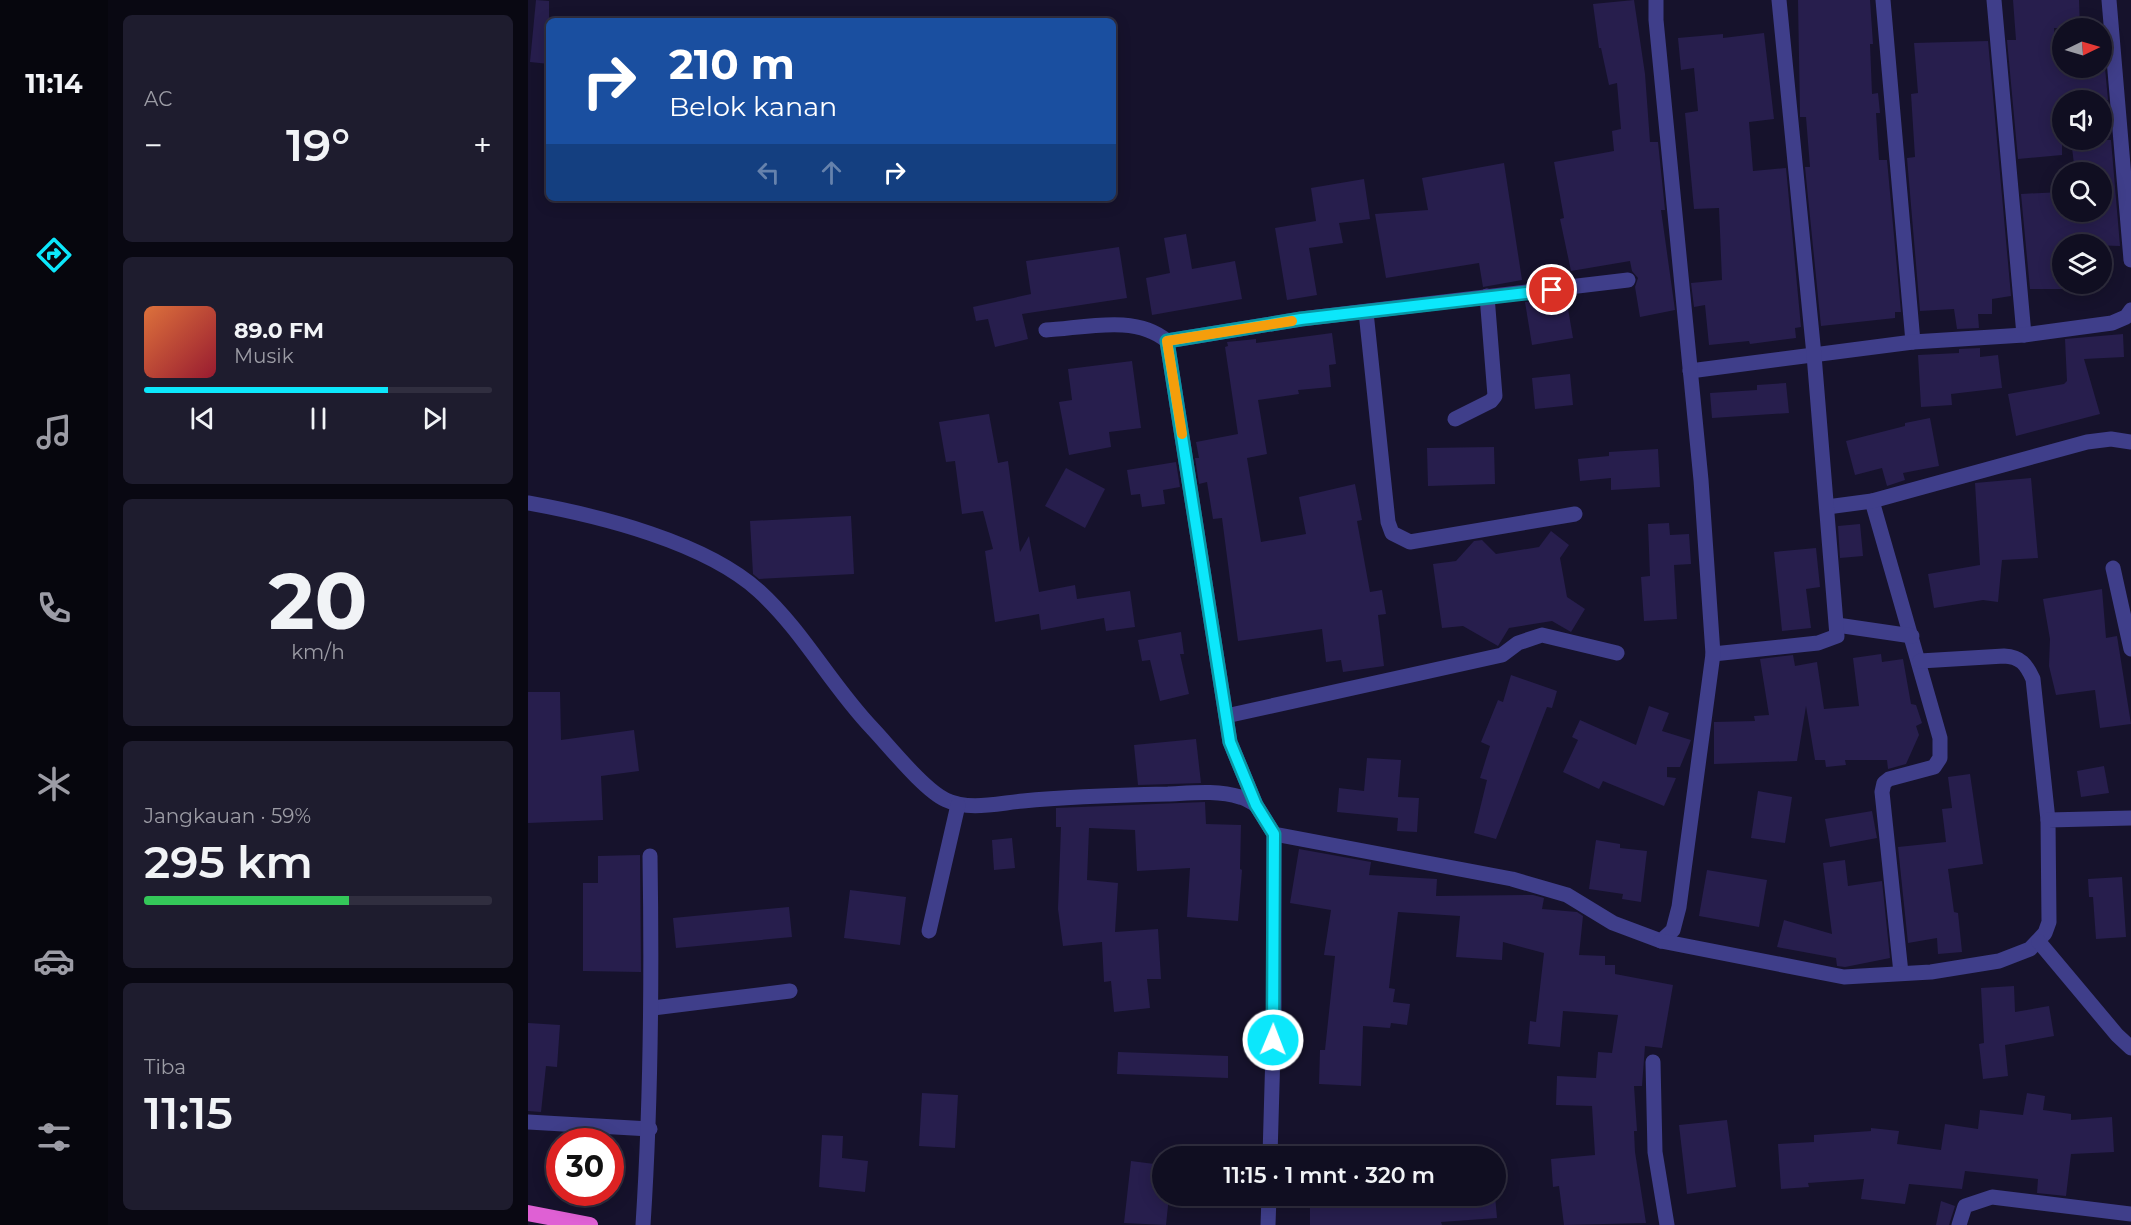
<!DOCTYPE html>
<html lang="id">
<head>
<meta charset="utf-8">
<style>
  :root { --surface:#100e21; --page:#1e1c2e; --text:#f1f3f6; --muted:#9c9ca5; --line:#302e3f; --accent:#0ce7fb }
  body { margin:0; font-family:Montserrat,sans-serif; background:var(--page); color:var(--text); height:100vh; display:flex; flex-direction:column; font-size:22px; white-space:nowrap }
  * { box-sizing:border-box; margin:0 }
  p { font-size:20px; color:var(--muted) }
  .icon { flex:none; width:33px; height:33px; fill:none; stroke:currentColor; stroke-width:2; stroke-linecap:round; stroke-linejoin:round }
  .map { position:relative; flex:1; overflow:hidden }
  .side { display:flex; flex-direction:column; gap:15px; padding:15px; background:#090812; width:420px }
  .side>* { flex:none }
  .guide { position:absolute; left:18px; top:18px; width:570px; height:183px; border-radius:9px; box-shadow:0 3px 15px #0003,0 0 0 2px var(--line); background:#1a4fa0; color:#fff; overflow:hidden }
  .needle { width:39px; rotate:85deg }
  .fabs { position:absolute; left:1524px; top:18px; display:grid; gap:12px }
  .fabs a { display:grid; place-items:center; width:60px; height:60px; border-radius:50%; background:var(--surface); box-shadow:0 3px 15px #0003,0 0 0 2px var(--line); font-size:30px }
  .speed { position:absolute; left:18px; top:1128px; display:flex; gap:12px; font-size:30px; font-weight:700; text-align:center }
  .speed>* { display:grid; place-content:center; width:78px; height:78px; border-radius:50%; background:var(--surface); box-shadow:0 3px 15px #0003,0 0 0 2px var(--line); line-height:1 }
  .speed .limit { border:9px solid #d22; background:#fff; color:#111 }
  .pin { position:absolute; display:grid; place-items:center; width:51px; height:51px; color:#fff; margin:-26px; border:3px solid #fff; border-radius:50%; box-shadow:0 2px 6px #0007 }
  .me { position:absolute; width:66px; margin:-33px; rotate:1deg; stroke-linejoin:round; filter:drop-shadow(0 0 4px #0008) }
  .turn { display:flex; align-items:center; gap:21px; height:126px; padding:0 24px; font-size:27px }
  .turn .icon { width:78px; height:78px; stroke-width:2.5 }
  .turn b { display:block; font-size:42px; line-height:51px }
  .lanes { display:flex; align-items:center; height:57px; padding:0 24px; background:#0003; justify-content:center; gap:30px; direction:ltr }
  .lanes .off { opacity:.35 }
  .big { font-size:45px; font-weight:600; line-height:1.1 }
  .side .tile { flex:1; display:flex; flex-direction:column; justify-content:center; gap:9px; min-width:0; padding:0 21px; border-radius:9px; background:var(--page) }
  .side .dial { align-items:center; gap:0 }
  .dial b { font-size:78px; line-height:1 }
  .song { display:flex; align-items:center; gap:18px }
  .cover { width:72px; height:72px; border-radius:9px; background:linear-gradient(135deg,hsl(20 70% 55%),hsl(350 70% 35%)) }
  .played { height:6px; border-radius:3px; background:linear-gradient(90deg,var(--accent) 70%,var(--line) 70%) }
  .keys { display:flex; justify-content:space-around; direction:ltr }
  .heat { display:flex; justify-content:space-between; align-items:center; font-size:33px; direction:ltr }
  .charge { height:9px; border-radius:4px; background:linear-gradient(90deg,#34c759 59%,var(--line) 0) }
  .trip { position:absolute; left:624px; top:1146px; width:354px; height:60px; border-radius:30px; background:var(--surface); box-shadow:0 3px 15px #0003,0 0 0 2px var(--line); font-weight:600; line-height:60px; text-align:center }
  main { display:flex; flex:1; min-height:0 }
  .menu { display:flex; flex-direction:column; width:108px; justify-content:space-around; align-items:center; background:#06060d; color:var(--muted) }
  .menu .icon { width:42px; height:42px }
  .menu .selected { color:var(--accent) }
  .menu b { font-size:27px; color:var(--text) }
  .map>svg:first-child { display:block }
</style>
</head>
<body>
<main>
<nav class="menu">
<b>11:14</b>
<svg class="icon selected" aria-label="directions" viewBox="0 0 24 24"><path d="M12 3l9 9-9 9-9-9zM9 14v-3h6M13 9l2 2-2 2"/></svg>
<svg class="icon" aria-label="music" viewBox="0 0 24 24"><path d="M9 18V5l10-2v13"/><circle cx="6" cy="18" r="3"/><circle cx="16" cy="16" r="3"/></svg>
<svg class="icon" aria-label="phone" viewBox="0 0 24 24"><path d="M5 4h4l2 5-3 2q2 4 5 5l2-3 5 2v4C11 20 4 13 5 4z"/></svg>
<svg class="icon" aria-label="climate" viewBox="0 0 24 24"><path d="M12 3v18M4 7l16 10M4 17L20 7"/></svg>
<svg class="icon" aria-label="car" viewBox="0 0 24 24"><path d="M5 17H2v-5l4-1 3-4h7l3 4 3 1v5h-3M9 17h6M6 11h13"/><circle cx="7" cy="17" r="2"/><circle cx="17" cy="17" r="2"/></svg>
<svg class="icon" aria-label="filters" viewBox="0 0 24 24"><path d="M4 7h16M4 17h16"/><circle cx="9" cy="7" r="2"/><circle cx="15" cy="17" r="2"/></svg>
</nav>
<section class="side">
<div class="tile"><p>AC</p>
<div class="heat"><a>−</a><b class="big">19°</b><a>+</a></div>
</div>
<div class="tile">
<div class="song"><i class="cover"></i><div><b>89.0 FM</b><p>Musik</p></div></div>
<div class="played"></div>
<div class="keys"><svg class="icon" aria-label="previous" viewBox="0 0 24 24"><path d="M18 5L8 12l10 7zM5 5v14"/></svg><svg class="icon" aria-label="pause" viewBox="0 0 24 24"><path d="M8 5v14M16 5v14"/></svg><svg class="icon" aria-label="next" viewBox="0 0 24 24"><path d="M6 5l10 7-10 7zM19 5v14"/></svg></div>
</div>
<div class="tile dial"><b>20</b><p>km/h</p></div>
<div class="tile"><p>Jangkauan · 59%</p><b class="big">295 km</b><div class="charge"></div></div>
<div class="tile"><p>Tiba</p><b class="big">11:15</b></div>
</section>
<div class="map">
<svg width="1603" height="1225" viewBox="0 0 1603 1225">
  <rect width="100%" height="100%" fill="#16122c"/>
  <g fill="#271e4d">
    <path d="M 8,0 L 21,1 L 21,64 L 2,62 Z"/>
    <path d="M 1106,0 L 1117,74 L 1122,142 L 1130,142 L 1137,210 L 1133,210 L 1147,310 L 1112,317 L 1107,287 L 1110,278 L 1104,271 L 1102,261 L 1043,271 L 1032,219 L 1036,218 L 1026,162 L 1086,151 L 1084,131 L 1093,129 L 1089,83 L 1081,85 L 1073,48 L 1071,48 L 1065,4 Z"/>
    <path d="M 1270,0 L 1342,0 L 1345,44 L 1342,44 L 1344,94 L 1350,93 L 1352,113 L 1348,113 L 1351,160 L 1359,160 L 1373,312 L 1367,312 L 1367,318 L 1293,326 L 1277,167 L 1282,167 L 1278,117 L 1272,117 L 1272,114 Z"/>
    <path d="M 1485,0 L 1551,0 L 1552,28 L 1526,28 L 1529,68 L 1577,68 L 1580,100 L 1534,100 L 1534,155 L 1490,159 L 1479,40 L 1488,40 Z"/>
    <path d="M 1236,33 L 1246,119 L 1221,122 L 1225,171 L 1258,168 L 1273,327 L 1267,328 L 1268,338 L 1222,344 L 1221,341 L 1181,345 L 1177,305 L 1166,307 L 1163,283 L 1194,280 L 1191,208 L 1166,209 L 1157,113 L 1170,111 L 1166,68 L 1153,70 L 1150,38 L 1195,34 L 1195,38 Z"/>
    <path d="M 1460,41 L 1483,296 L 1464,299 L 1464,314 L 1450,314 L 1451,328 L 1429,329 L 1426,309 L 1392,311 L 1379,158 L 1387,157 L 1383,94 L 1390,93 L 1386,43 Z"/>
    <path d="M 1543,140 L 1583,140 L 1592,246 L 1534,244 L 1534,289 L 1502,289 L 1493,194 L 1534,192 L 1534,212 L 1574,212 L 1574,172 L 1547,172 Z"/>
    <path d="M 976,163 L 994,280 L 955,287 L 951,263 L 858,278 L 847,214 L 900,210 L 894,178 Z"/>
    <path d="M 836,179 L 842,219 L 811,223 L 815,243 L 781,248 L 789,295 L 759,300 L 747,228 L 788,221 L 783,188 Z"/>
    <path d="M 658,234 L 664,269 L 707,261 L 714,299 L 624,315 L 618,278 L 642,273 L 636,238 Z"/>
    <path d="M 591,247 L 599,298 L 494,314 L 500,339 L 467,347 L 460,319 L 448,321 L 445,307 L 503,294 L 498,261 Z"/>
    <path d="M 1038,297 L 1045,338 L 1004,345 L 997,302 Z"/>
    <path d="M 804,333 L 808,364 L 801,365 L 803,387 L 770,390 L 771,394 L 730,400 L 739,454 L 719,458 L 733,542 L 778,534 L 771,497 L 827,484 L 834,520 L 829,521 L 842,592 L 854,590 L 858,614 L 850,615 L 856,666 L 815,672 L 813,660 L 798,662 L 794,629 L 710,641 L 694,518 L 685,519 L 679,482 L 671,484 L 667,458 L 671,458 L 668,442 L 710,434 L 697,347 L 700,346 L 699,342 L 728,339 L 728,343 Z"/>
    <path d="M 1595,334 L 1596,357 L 1556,359 L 1572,414 L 1488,436 L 1480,394 L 1536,384 L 1539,381 L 1537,339 Z"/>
    <path d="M 1452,348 L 1452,357 L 1470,355 L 1474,388 L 1423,394 L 1424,405 L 1393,407 L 1390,355 L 1431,353 L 1431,349 Z"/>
    <path d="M 604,361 L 613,428 L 581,432 L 583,447 L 541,455 L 531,402 L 544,400 L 540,369 Z"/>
    <path d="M 1042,374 L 1045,405 L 1007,409 L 1004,378 Z"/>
    <path d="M 1258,383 L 1261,413 L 1184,418 L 1182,393 L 1229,390 L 1229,385 Z"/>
    <path d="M 461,414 L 470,463 L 480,461 L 492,552 L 501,536 L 511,592 L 547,585 L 549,599 L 602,591 L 607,627 L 578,631 L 576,618 L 513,630 L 511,614 L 467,622 L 457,551 L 465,549 L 455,511 L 434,514 L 427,461 L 418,462 L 411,422 Z"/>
    <path d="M 1402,418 L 1411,466 L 1375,473 L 1377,480 L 1359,486 L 1354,468 L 1327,475 L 1318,441 L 1377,426 L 1377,423 Z"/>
    <path d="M 966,447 L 967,484 L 900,486 L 899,448 Z"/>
    <path d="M 1130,449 L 1132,487 L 1083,490 L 1083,478 L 1052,481 L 1050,459 L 1081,456 L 1081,452 Z"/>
    <path d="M 648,462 L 652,487 L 635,490 L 637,504 L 614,507 L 612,494 L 603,495 L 599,470 Z"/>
    <path d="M 538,468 L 577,489 L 557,528 L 517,506 Z"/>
    <path d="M 1503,478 L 1510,558 L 1474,560 L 1470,602 L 1455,600 L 1406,608 L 1400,574 L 1452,565 L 1447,483 Z"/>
    <path d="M 323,516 L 326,574 L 231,579 L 225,574 L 222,521 Z"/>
    <path d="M 1141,523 L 1142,535 L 1161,534 L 1163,564 L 1146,565 L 1149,619 L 1116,621 L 1113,577 L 1122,576 L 1120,524 Z"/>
    <path d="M 1332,524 L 1335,556 L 1312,558 L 1310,526 Z"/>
    <path d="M 1023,531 L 1041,545 L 1032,558 L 1039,597 L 1057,609 L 1043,632 L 1024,621 L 981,628 L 970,646 L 935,626 L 914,628 L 905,564 L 928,561 L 946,541 L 954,540 L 968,554 L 1011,547 Z"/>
    <path d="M 1288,548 L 1292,587 L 1278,589 L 1283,628 L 1254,631 L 1246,552 Z"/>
    <path d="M 1574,589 L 1578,638 L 1589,636 L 1603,724 L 1572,728 L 1567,690 L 1528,695 L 1521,666 L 1522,639 L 1515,599 Z"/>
    <path d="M 653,632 L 656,654 L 652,654 L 661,694 L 632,701 L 622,660 L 614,661 L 610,640 Z"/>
    <path d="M 1353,654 L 1354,662 L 1375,659 L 1383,704 L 1388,705 L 1394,723 L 1388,726 L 1391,735 L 1378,764 L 1360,769 L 1359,760 L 1317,760 L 1318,765 L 1298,767 L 1297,760 L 1287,760 L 1278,706 L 1269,761 L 1186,764 L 1186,722 L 1227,721 L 1226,716 L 1241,715 L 1232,659 L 1265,655 L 1267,666 L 1289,662 L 1296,709 L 1331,706 L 1325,658 Z"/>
    <path d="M 983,675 L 1029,691 L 1024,708 L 1019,707 L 968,839 L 946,833 L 959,780 L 952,778 L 962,746 L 953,742 L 970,700 L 975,702 Z"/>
    <path d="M 0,692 L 32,692 L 33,740 L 106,730 L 111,771 L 73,776 L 75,820 L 0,823 Z"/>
    <path d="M 1121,706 L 1141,713 L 1134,731 L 1163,740 L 1152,767 L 1139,767 L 1139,777 L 1148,778 L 1136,806 L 1075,781 L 1071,789 L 1035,772 L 1050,740 L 1044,737 L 1052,720 L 1108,745 Z"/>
    <path d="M 668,739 L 673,783 L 610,785 L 606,745 Z"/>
    <path d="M 839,758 L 873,760 L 870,797 L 891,798 L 889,832 L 869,831 L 870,818 L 809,812 L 811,788 L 836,791 Z"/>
    <path d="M 1576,766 L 1581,793 L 1553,797 L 1549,771 Z"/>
    <path d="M 1442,774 L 1455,864 L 1420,869 L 1426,912 L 1430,913 L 1434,952 L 1410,954 L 1409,938 L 1380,943 L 1370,847 L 1418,842 L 1414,809 L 1424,808 L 1420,777 Z"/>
    <path d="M 1230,791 L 1264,797 L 1257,843 L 1223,838 Z"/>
    <path d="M 677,802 L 678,824 L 713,825 L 712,869 L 714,870 L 710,921 L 659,917 L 662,868 L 609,871 L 607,830 L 561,828 L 559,880 L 590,883 L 587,932 L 630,929 L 633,979 L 619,979 L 622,1008 L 586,1012 L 583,981 L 576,982 L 574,942 L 535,946 L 530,909 L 533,827 L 528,827 L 528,808 Z"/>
    <path d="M 1344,811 L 1349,838 L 1302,847 L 1297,819 Z"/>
    <path d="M 484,838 L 487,868 L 466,870 L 464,840 Z"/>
    <path d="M 1068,840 L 1092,844 L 1092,848 L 1119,851 L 1113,902 L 1094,899 L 1095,894 L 1061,889 Z"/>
    <path d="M 771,849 L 843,862 L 841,875 L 909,879 L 908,896 L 1005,895 L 1016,898 L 1014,909 L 1049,912 L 1055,916 L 1051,955 L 1077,956 L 1077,965 L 1087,965 L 1087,974 L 1145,985 L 1134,1048 L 1117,1046 L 1114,1086 L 1106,1086 L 1109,1131 L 1106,1131 L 1107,1152 L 1118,1223 L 1036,1225 L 1031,1186 L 1025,1187 L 1023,1159 L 1067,1155 L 1064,1106 L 1028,1105 L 1029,1076 L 1068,1078 L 1070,1052 L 1084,1053 L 1090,1015 L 1035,1011 L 1032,1047 L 1000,1044 L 1002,1021 L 1008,1022 L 1016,953 L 975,942 L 974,960 L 928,957 L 932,916 L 870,912 L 861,988 L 867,989 L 865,1002 L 882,1004 L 879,1025 L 863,1023 L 862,1028 L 835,1026 L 833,1086 L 791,1084 L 792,1050 L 797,1050 L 807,956 L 796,955 L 803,910 L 762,903 Z"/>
    <path d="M 112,855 L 113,972 L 55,971 L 55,883 L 70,883 L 70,856 Z"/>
    <path d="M 1317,860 L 1320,886 L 1354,881 L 1362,958 L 1317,967 L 1309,966 L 1308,958 L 1249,947 L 1256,920 L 1304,934 L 1295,863 Z"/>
    <path d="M 1179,870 L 1239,880 L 1231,927 L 1171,916 Z"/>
    <path d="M 1594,877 L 1598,937 L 1568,939 L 1565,897 L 1561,897 L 1560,879 Z"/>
    <path d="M 322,890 L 378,897 L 372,945 L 316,938 Z"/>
    <path d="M 261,907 L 264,937 L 148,948 L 145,918 Z"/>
    <path d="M 1486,986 L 1487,1012 L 1521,1006 L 1526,1036 L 1477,1045 L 1480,1076 L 1455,1079 L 1451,1044 L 1456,1043 L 1453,988 Z"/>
    <path d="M 0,1023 L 32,1025 L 29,1067 L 18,1066 L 13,1112 L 0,1111 Z"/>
    <path d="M 590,1052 L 700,1056 L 700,1078 L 589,1074 Z"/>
    <path d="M 394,1093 L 430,1095 L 427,1148 L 391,1146 Z"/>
    <path d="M 1499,1093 L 1517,1096 L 1515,1110 L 1543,1114 L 1543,1120 L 1584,1117 L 1586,1152 L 1543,1154 L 1538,1196 L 1509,1193 L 1510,1179 L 1437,1171 L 1434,1189 L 1381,1184 L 1377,1204 L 1333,1199 L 1336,1179 L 1280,1183 L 1281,1187 L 1253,1189 L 1250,1144 L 1286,1142 L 1286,1135 L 1343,1131 L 1343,1128 L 1371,1131 L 1369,1144 L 1413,1150 L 1417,1124 L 1450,1129 L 1452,1110 L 1495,1115 Z"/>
    <path d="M 1199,1120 L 1208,1187 L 1159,1194 L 1151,1125 Z"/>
    <path d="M 294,1135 L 315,1136 L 314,1158 L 340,1161 L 337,1192 L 291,1187 Z"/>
    <path d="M 603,1161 L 634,1165 L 634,1196 L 641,1196 L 638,1225 L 596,1223 Z"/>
    <path d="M 810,1196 L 827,1197 L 827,1199 L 876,1198 L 876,1196 L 967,1196 L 969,1218 L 913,1222 L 914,1225 L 782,1225 L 782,1202 L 809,1203 Z"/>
    <path d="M 1413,1201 L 1427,1206 L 1421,1225 L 1408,1225 Z"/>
  </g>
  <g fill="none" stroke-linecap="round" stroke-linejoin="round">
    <g stroke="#3f3e8a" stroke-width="15">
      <path d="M 1355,0 L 1385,342"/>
      <path d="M 1466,0 L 1496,335"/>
      <path d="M 1581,0 L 1603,260"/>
      <path d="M 838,312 L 860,522 L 864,533 L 882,542 L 1047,514"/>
      <path d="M 518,330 C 556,328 608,314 639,341"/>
      <path d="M 1162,371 L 1385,342 L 1496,335 L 1584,323 L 1598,317 L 1603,310"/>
      <path d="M 927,419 L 963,401 L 967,396 L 959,296"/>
      <path d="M 1344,501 L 1412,738 L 1412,758 L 1406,767 L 1361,779 L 1356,783 L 1354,792 L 1373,973"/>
      <path d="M 0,503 C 72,516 177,542 231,591 C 275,631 303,685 344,728 C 362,747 396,790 418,800 C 441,811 471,803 495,801 C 543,796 591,795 640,794 C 663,793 690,790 712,797 C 718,798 723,802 728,805"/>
      <path d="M 1299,507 L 1344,501 L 1559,442 L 1583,439 L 1603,442"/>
      <path d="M 1585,568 L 1603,649"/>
      <path d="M 1309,625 L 1384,636"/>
      <path d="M 1185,654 L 1290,643 L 1309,636 L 1286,355 L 1251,0"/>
      <path d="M 1392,661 L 1476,656 C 1493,657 1498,664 1505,679 L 1520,820"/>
      <path d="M 698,716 L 974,655 L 990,643 L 1014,635 L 1089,653"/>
      <path d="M 746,834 L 984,879 L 1039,895 L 1085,923 L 1133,941 L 1145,930 L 1151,907 L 1185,654 L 1173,480 L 1128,20 L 1128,0"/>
      <path d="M 401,931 L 430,805"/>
      <path d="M 1133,941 L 1316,977 L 1403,972 L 1471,961 L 1502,949 L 1517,933 L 1521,922 L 1520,820 L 1603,818"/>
      <path d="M 1511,942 L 1589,1035 L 1603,1048"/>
      <path d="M 125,1008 L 262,991"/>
      <path d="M 1125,1062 L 1127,1152 L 1139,1225"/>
      <path d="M 0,1122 L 122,1129"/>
      <path d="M 742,1156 L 746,1016 L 746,834 L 728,805 L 702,742 L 639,341 L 773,319 L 1100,280"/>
      <path d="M 115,1225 C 123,1102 124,980 122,856"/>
      <path d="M 740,1225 L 741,1196"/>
      <path d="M 1431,1225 L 1437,1206 L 1464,1197 L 1603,1214"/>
    </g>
    <path stroke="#df60d4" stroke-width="16" d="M 0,1213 L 62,1225"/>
  </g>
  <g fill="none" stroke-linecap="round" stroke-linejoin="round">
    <g stroke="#0896a3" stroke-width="15">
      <path id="route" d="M 745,1040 L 746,834 L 728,805 L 702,742 L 639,341 L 773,319 L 1024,290"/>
    </g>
    <use href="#route" stroke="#0ce7fb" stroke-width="10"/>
    <path stroke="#f59e0b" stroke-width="10" d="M 654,434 L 639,341 L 764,321"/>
  </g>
</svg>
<div class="fabs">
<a><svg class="needle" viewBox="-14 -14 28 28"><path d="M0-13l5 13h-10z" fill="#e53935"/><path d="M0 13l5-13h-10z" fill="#9c9ca5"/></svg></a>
<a><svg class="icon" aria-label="sound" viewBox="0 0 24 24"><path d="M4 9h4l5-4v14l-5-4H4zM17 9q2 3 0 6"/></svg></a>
<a><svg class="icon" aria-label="search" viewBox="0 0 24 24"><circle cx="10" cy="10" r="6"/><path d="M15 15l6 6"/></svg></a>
<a><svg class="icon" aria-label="layers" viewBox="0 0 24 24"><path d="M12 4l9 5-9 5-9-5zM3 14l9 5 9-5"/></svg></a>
</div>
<div class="speed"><div class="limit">30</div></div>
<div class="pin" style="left:1024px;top:290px;background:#d93025"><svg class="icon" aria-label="arrive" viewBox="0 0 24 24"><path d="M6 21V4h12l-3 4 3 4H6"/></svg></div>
<svg class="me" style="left:745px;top:1040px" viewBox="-20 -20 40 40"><circle r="17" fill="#0ce7fb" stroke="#fff" stroke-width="3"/><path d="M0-11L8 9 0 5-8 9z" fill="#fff"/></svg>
<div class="trip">11:15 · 1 mnt · 320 m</div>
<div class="guide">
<div class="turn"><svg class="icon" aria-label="right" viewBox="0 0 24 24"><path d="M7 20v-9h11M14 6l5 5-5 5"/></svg><div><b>210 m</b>Belok kanan</div></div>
<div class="lanes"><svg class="icon off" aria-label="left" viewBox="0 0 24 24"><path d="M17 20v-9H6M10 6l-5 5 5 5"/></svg><svg class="icon off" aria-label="ahead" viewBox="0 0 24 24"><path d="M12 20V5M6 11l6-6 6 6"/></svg><svg class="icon" aria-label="right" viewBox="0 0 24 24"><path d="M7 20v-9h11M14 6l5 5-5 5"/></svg></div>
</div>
</div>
</main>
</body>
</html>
